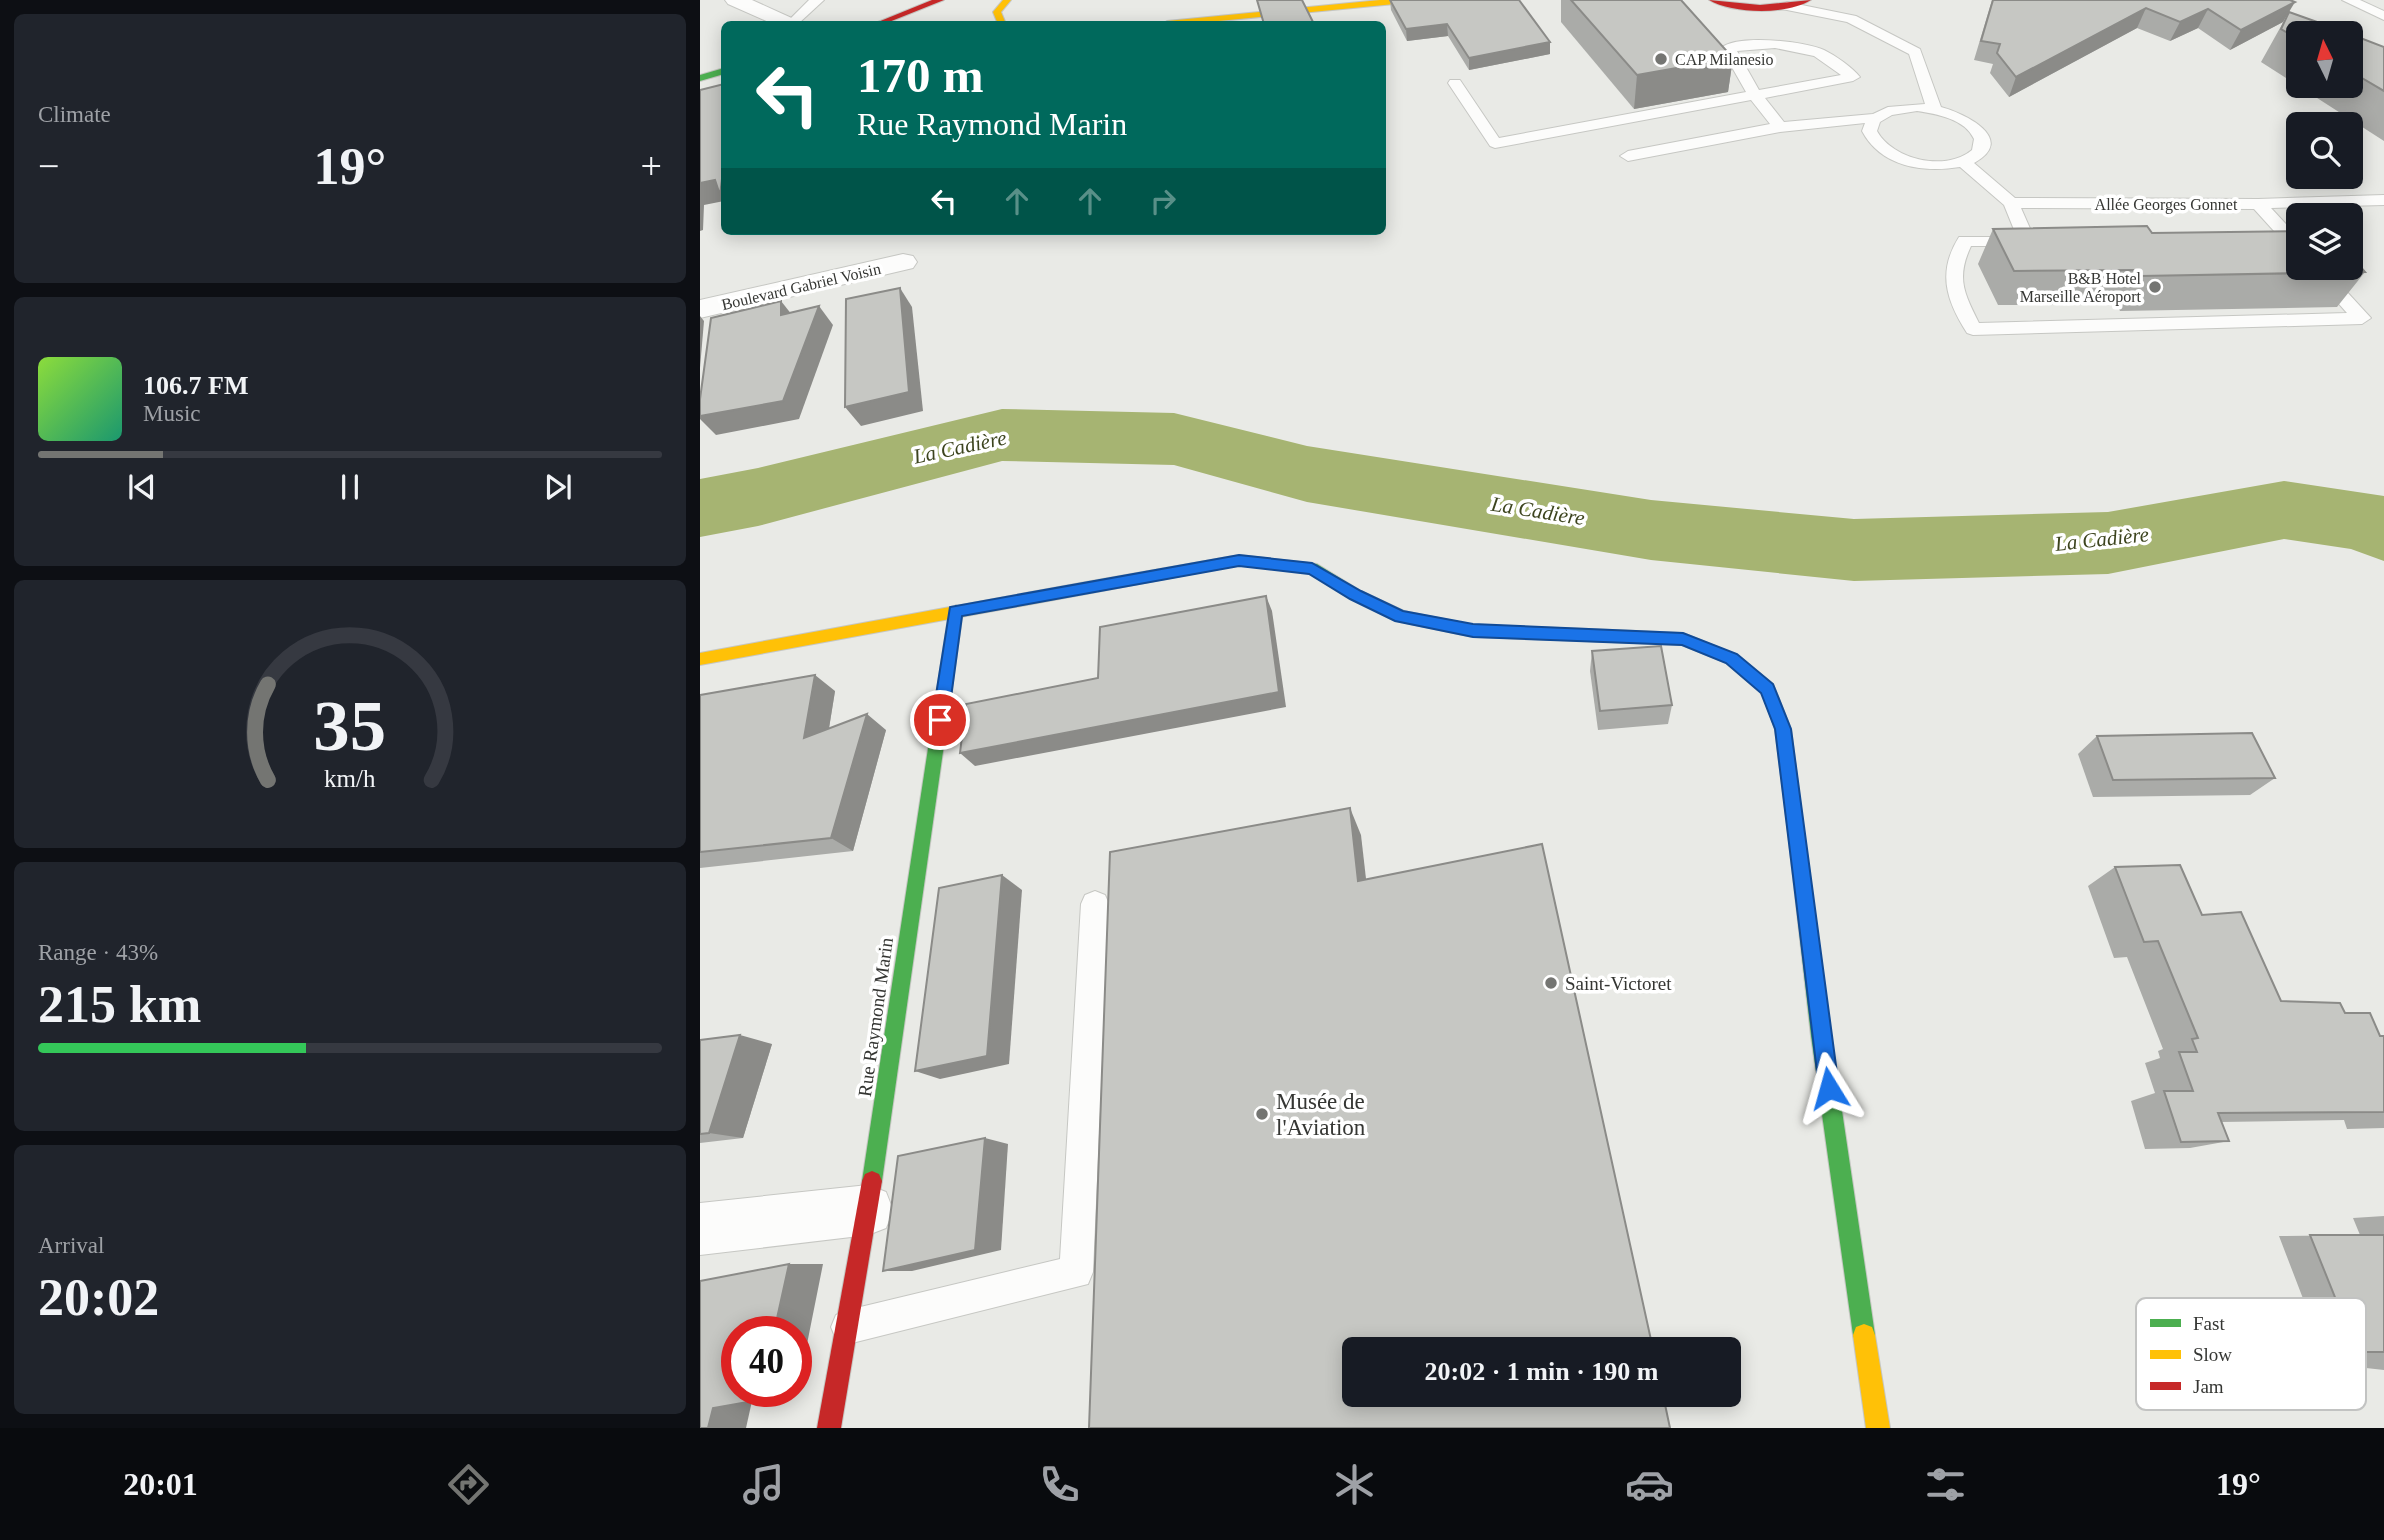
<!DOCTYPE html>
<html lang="en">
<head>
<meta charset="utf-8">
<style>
  :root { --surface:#171b24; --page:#20242c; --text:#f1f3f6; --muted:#9ea1a6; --line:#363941; --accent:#747572 }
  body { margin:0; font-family:Georgia,serif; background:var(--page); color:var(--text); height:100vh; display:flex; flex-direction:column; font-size:26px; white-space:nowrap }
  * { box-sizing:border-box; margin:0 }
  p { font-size:23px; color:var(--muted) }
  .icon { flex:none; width:38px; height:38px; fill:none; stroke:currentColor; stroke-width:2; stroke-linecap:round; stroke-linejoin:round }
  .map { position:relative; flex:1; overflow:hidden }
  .side { display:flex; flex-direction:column; gap:14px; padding:14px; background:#0d0f14; width:700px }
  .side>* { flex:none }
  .top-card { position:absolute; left:21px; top:21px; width:665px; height:214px; border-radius:10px; box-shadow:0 4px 18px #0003; background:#00695c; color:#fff; overflow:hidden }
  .needle { width:46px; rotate:355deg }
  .tools { position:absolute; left:1586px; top:21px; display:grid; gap:14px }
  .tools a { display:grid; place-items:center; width:77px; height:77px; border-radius:10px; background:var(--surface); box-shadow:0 4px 18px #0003; font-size:35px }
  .speed { position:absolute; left:21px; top:1316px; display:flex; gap:14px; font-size:35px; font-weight:700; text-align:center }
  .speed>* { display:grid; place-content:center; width:91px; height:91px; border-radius:50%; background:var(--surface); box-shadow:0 4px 18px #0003; line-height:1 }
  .speed .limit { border:10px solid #d22; background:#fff; color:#111 }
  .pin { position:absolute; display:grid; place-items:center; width:60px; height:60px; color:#fff; margin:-30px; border:4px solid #fff; border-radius:50%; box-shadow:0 2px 7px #0007 }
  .me { position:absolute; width:77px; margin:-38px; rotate:352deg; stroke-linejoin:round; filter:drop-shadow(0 0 5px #0008) }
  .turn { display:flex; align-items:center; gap:24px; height:147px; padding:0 21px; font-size:32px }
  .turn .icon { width:91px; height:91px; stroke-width:2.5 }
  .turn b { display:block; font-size:49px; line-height:60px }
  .lanes { display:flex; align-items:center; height:66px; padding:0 21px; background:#0003; justify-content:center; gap:35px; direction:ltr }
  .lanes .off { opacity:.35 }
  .big { font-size:52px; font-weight:800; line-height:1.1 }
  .side .widget { flex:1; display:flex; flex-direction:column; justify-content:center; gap:10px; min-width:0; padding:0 24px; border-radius:10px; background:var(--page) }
  .side .dial { align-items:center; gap:0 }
  .dial svg { height:182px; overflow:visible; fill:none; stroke:var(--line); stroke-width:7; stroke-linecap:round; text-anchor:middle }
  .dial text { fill:var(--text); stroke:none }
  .song { display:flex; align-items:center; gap:21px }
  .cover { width:84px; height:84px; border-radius:10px; background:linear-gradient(135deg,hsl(90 70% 55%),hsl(160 70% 35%)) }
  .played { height:7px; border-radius:4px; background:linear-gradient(90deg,var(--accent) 20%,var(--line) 20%) }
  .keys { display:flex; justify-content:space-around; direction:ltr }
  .heat { display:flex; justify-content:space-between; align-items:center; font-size:38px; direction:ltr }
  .charge { height:10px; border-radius:5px; background:linear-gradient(90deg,#34c759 43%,var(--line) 0) }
  .trip { position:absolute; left:642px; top:1337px; width:399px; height:70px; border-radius:10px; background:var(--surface); box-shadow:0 4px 18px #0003; font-weight:800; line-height:70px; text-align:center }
  .tabs { display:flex; height:112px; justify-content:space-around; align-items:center; background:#090b0e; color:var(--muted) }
  .tabs .icon { width:49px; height:49px }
  .tabs .active { color:var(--accent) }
  .tabs b { font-size:32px; color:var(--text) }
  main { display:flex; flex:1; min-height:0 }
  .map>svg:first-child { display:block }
</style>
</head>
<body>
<main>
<section class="side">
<div class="widget"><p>Climate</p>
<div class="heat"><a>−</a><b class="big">19°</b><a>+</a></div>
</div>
<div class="widget">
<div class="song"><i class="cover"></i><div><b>106.7 FM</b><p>Music</p></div></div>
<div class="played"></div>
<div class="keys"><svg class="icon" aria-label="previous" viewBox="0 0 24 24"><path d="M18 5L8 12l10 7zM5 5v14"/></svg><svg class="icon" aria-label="pause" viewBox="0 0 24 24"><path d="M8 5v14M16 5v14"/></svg><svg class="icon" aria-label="next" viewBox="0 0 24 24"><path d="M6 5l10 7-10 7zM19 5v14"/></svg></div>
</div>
<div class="widget dial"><svg viewBox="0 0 100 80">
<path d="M14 69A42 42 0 1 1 86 69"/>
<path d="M14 69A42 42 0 0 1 14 27" stroke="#747572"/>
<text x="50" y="56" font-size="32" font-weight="700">35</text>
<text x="50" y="72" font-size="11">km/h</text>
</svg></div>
<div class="widget"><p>Range · 43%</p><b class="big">215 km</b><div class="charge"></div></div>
<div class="widget"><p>Arrival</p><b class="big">20:02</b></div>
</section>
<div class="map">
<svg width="1684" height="1428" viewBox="0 0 1684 1428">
  <rect width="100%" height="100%" fill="#e9eae6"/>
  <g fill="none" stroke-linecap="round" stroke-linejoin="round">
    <path fill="#a6b472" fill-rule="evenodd" d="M 302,409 L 474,413 L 607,446 L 951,500 L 1154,519 L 1408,512 L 1584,481 L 1684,496 L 1684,561 L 1651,549 L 1584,539 L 1408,574 L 1154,581 L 951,560 L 607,502 L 474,465 L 302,461 L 58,526 L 0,537 L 0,479 L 58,468 Z"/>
    <g stroke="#c6c7c3" stroke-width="2">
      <g id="lane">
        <path d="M 109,0 L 124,0 L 98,24 L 85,24 Z"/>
        <path d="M 1642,0 L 1660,0 L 1684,11 L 1684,20 Z"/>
        <path d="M 1087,2 L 1156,16 L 1220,49 L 1241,107 C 1264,113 1318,139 1274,163 L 1315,198 L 1558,199 L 1684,195 L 1684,205 L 1571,208 L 1598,237 L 1598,252 L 1592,251 L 1554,209 L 1321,208 L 1336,242 L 1334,246 L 1271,246 C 1256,278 1264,293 1279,323 L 1647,313 L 1607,268 L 1625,268 L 1671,318 L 1662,324 L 1273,335 L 1267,333 C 1246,300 1237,272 1259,237 L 1317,237 L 1304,205 L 1260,167 C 1223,173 1181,167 1162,131 L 1165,123 L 1080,132 L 928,161 L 920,156 L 928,151 L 1070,124 L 1051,100 L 795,148 L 790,146 L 748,83 L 750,80 L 760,80 L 799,138 L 1046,92 L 1021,48 C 1037,34 1105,41 1124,50 C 1136,56 1152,67 1160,77 L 1153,81 L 1065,98 L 1084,122 L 1173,114 L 1188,107 L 1225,104 L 1209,54 L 1147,22 L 1082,9 L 1080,6 ZM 1075,48 L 1114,56 L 1141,75 L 1059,90 L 1037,51 ZM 1217,111 C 1237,114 1265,119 1274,139 L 1272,150 C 1246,172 1193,160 1177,131 L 1180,122 L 1192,115 Z"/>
        <path d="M 395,891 L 405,895 L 409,904 L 393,1272 L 388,1284 L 148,1344 L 136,1339 L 131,1327 L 136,1315 L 148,1310 L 360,1259 L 381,904 L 385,895 Z"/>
      </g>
    </g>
    <g stroke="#c6c7c3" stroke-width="2">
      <g id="street">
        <path d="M 25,0 L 52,0 L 96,20 L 100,24 L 73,24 L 28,4 Z"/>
        <path d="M 203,254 L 213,256 L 217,262 L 213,268 L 0,318 L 0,300 Z"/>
        <path d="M 168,1185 L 186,1192 L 193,1210 L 186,1228 L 168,1235 L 0,1255 L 0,1203 Z"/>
      </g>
    </g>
    <g stroke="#c6c7c3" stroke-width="2">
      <g id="fast">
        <path d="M 24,68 L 24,74 L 0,81 L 0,75 Z"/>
        <path d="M 539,555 L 617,564 L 661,591 L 704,611 L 773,625 L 888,629 L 895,635 L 888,641 L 773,637 L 701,622 L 651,599 L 609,573 L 539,565 L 386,594 L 379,588 L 386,582 Z"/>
        <path d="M 256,605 L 263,611 L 182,1181 L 179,1188 L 172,1191 L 165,1188 L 162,1181 L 249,611 Z"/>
        <path d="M 1095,816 L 1101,819 L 1103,824 L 1131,1036 L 1175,1335 L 1172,1343 L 1164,1346 L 1156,1343 L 1153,1335 L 1111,1036 L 1087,824 L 1089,819 Z"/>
      </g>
    </g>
    <g stroke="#c6c7c3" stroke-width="2">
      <g id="slow">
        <path d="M 303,0 L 311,0 L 301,12 L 306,24 L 298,24 L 293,12 Z"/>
        <path d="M 680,0 L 709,0 L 705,3 L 488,24 L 463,24 L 467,21 Z"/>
        <path d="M 386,582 L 393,588 L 386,594 L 0,665 L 0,653 Z"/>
        <path d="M 1164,1324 L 1172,1327 L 1175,1335 L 1190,1428 L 1166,1428 L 1153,1335 L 1156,1327 Z"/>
      </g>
    </g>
    <g stroke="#c6c7c3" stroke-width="2">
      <g id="jam">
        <path d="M 232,0 L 244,0 L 184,24 L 173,24 Z"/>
        <path d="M 1009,0 L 1060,5 L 1111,0 C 1088,15 1032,14 1009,0 Z"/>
        <path d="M 888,629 L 983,633 L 1037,655 L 1073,684 L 1091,729 L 1103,824 L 1101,829 L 1095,832 L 1089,829 L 1087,824 L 1075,729 L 1062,693 L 1027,663 L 982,645 L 888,641 L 881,635 Z"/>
        <path d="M 172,1171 L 179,1174 L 182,1181 L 141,1428 L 117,1428 L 162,1181 L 165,1174 Z"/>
      </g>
    </g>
    <use href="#lane" fill="#fcfcfb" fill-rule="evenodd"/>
    <use href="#street" fill="#fcfcfb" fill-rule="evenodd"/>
    <use href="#fast" fill="#4caf50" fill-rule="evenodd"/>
    <use href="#slow" fill="#ffc107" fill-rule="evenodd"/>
    <use href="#jam" fill="#c62828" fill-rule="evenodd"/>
  </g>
  <g fill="#aaaba8">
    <path d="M 690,0 L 819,0 L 850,54 L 769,70 L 748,36 L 707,41 L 691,10 Z"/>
    <path d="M 861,0 L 981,0 L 1033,58 L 1028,92 L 934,109 L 861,22 Z"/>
    <path d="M 1292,0 L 1590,0 L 1583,22 L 1530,50 L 1498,28 L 1470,41 L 1437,28 L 1309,97 L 1290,73 L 1293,64 L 1274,60 Z"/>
    <path d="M 1589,12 L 1598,33 L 1598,86 L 1650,86 L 1650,34 L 1684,47 L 1684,141 L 1561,62 Z"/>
    <path d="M 1293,229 L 1452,233 L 1665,272 L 1637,307 L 1420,311 L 1417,305 L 1298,305 L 1278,264 Z"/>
    <path d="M 892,651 L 972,705 L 968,724 L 898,730 L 890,671 Z"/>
    <path d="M 135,691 L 129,728 L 186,730 L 153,851 L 0,868 L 0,695 Z"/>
    <path d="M 1397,736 L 1575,778 L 1550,795 L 1393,797 L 1378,754 Z"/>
    <path d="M 1415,867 L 1502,915 L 1581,1001 L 1645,1013 L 1680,1036 L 1684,1036 L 1684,1128 L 1647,1129 L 1644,1120 L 1521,1122 L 1529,1141 L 1490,1148 L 1445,1149 L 1431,1101 L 1455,1093 L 1445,1063 L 1460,1058 L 1458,1051 L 1463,1049 L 1427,957 L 1414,958 L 1388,886 Z"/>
    <path d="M 0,1040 L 72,1044 L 43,1138 L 0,1143 Z"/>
    <path d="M 1684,1216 L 1684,1370 L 1657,1367 L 1651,1351 L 1622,1348 L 1579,1236 L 1660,1235 L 1653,1218 Z"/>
  </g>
  <g fill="#8b8b88">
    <path d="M 1595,2 L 1583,22 L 1530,50 L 1541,30 Z"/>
    <path d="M 1446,8 L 1437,28 L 1309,97 L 1316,77 Z"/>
    <path d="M 1508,9 L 1498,28 L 1470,41 L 1480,22 Z"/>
    <path d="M 747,24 L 748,36 L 707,41 L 706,29 Z"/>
    <path d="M 850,42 L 850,54 L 769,70 L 769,58 Z"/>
    <path d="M 1033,58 L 1028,92 L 934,109 L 937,75 Z"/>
    <path d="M 24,178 L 24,201 L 4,205 L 3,230 L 0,231 L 0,183 Z"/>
    <path d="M 200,288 L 212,307 L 223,411 L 161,426 L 145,407 Z"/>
    <path d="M 81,301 L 96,320 L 81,315 Z"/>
    <path d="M 119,306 L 133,325 L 99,419 L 16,435 L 0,419 L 0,416 Z"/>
    <path d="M 0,316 L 4,321 L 0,368 Z"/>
    <path d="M 566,596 L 572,611 L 586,707 L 275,766 L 260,753 Z"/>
    <path d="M 115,675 L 135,691 L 125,753 L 104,738 Z"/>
    <path d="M 167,714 L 186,730 L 153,851 L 131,838 Z"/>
    <path d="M 650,808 L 661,835 L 669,905 L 658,881 Z"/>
    <path d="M 302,875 L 322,890 L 309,1064 L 240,1079 L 215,1071 Z"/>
    <path d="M 40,1035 L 72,1044 L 43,1138 L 9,1133 Z"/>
    <path d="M 285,1138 L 308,1144 L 301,1250 L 212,1271 L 183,1271 Z"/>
    <path d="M 89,1264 L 123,1264 L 97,1394 L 59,1400 L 61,1391 L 96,1391 L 96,1332 L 74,1332 Z"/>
    <path d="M 52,1401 L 46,1428 L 8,1428 L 13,1408 Z"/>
  </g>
  <g fill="#c6c7c3" stroke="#8b8b88" stroke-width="2">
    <path d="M 557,0 L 602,0 L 614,24 L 564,24 Z"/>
    <path d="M 690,0 L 819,0 L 850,42 L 769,58 L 747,24 L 706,29 Z"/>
    <path d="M 871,0 L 981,0 L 1033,58 L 937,75 Z"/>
    <path d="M 1293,0 L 1590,0 L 1595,2 L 1541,30 L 1508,9 L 1480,22 L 1446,8 L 1316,77 L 1297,53 L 1300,44 L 1281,41 Z"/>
    <path d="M 1589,12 L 1648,33 L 1598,33 L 1598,39 L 1581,29 Z"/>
    <path d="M 1650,34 L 1684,47 L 1684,91 L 1650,71 Z"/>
    <path d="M 24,84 L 24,178 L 22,179 L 20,195 L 15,180 L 0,183 L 0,90 Z"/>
    <path d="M 1447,226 L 1452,233 L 1598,231 L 1598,268 L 1650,268 L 1650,254 L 1665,272 L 1441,276 L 1438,270 L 1314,271 L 1293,229 Z"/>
    <path d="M 200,288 L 209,392 L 145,407 L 146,299 Z"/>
    <path d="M 81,301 L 81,315 L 119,306 L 83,401 L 0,416 L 0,399 L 11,318 Z"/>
    <path d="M 566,596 L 579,692 L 260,753 L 266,704 L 398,678 L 400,627 Z"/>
    <path d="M 961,646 L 972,705 L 900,711 L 892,651 Z"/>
    <path d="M 115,675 L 104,738 L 167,714 L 131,838 L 0,852 L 0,695 Z"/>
    <path d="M 1552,733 L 1575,778 L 1413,780 L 1397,736 Z"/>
    <path d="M 650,808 L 658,881 L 842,844 L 953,1349 L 654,1349 L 654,1395 L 963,1395 L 970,1428 L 389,1428 L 410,852 Z"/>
    <path d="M 1480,865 L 1502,915 L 1541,912 L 1581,1001 L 1640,1003 L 1645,1013 L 1670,1013 L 1680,1036 L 1684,1036 L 1684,1112 L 1518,1113 L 1529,1141 L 1481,1142 L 1464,1091 L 1493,1091 L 1479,1052 L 1497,1052 L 1492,1039 L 1498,1038 L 1458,941 L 1444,942 L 1415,867 Z"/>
    <path d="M 302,875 L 287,1056 L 215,1071 L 239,888 Z"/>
    <path d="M 40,1035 L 9,1133 L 0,1134 L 0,1040 Z"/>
    <path d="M 285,1138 L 275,1250 L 183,1271 L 198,1156 Z"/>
    <path d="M 1610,1235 L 1684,1235 L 1684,1352 L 1657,1352 Z"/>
    <path d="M 89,1264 L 74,1332 L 37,1332 L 37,1391 L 61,1391 L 59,1400 L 13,1408 L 8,1428 L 0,1428 L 0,1281 Z"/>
  </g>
  <path fill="#1a73e8" stroke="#114b97" stroke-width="2" d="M 539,555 L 612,563 L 661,591 L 703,611 L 773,624 L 983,633 L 1037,654 L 1073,684 L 1091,729 L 1139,1088 L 1136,1095 L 1129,1098 L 1122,1095 L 1119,1088 L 1075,729 L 1061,693 L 1026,663 L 982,645 L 773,637 L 695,621 L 650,599 L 609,574 L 539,566 L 262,616 L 248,720 L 245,725 L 234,725 L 232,720 L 250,607 Z"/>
  <g fill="#747572" stroke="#fff" stroke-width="2.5">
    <circle cx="961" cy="59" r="7"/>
    <circle cx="1455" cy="287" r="7"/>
    <circle cx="851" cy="983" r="7"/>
    <circle cx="562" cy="1114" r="7"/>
  </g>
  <g text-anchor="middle" stroke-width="7" stroke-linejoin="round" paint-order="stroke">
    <g font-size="16" fill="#353633" stroke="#fff" text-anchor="start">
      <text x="975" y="65">CAP Milanesio</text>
      <text x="1441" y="284" text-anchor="end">B&amp;B Hotel<tspan x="1441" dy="18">Marseille Aéroport</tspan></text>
    </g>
    <g font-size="16" fill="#353633" stroke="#fff">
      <text x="1466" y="210">Allée Georges Gonnet</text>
      <text transform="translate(101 286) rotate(-13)" y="6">Boulevard Gabriel Voisin</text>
    </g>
    <g font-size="19" fill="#353633" stroke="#fff" text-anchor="start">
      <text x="865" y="990">Saint-Victoret</text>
    </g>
    <g font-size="19" fill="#353633" stroke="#fff">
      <text transform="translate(175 1017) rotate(-82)" y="7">Rue Raymond Marin</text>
    </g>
    <g font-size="21" font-style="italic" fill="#3c441e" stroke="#fff">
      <text transform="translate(260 447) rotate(-12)" y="7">La Cadière</text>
      <text transform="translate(838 511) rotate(9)" y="7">La Cadière</text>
      <text transform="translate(1402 539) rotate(-6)" y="7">La Cadière</text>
    </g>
    <g font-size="23" fill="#353633" stroke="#fff" text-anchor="start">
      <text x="576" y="1109">Musée de<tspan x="576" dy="26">l'Aviation</tspan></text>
    </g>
  </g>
  <rect x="1436" y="1298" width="230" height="112" rx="10" fill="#fff" stroke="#c2c3c2" stroke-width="2"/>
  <rect x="1450" y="1319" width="31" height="8" fill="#4caf50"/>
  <rect x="1450" y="1350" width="31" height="9" fill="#ffc107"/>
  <rect x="1450" y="1382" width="31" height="8" fill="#c62828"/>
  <g font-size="19" fill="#353633">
    <text x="1493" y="1330">Fast</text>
    <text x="1493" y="1361">Slow</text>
    <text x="1493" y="1393">Jam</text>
  </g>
</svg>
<div class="tools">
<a><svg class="needle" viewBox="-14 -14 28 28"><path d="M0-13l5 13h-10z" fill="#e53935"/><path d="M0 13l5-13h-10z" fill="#9ea1a6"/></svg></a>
<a><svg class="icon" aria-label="search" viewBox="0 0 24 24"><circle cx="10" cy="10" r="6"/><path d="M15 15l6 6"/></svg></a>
<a><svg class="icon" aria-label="layers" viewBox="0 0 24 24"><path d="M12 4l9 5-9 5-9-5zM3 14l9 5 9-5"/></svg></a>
</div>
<div class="speed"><div class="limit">40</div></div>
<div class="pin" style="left:240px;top:720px;background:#d93025"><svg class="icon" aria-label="arrive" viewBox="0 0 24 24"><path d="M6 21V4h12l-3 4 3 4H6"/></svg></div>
<svg class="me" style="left:1129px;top:1088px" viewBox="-20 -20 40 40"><path d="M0-17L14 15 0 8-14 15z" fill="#1a73e8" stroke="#fff" stroke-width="4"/></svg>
<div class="trip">20:02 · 1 min · 190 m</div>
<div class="top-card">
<div class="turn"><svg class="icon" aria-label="left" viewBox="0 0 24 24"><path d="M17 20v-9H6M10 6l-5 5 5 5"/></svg><div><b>170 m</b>Rue Raymond Marin</div></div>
<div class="lanes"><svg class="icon" aria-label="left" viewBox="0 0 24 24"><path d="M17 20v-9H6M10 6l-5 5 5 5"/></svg><svg class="icon off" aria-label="ahead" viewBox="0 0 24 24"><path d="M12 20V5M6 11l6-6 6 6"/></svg><svg class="icon off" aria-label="ahead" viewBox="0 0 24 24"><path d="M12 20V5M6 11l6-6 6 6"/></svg><svg class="icon off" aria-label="right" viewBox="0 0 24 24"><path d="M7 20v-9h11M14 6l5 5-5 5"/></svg></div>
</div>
</div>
</main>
<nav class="tabs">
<b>20:01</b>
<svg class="icon active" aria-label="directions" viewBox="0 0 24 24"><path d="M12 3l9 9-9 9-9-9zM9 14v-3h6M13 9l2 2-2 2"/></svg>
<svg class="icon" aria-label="music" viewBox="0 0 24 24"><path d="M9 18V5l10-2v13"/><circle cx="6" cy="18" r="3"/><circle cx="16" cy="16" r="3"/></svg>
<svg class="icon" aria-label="phone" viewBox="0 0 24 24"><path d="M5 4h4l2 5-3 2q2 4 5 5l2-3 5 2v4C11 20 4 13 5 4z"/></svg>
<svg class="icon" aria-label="climate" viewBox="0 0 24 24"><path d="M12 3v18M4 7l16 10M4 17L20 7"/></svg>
<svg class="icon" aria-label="car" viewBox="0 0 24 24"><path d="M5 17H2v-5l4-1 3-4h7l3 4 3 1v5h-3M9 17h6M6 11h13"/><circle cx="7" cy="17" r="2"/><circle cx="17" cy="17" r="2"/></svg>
<svg class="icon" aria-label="filters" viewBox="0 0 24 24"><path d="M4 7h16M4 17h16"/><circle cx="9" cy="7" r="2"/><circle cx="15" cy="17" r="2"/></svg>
<b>19°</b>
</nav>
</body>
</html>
